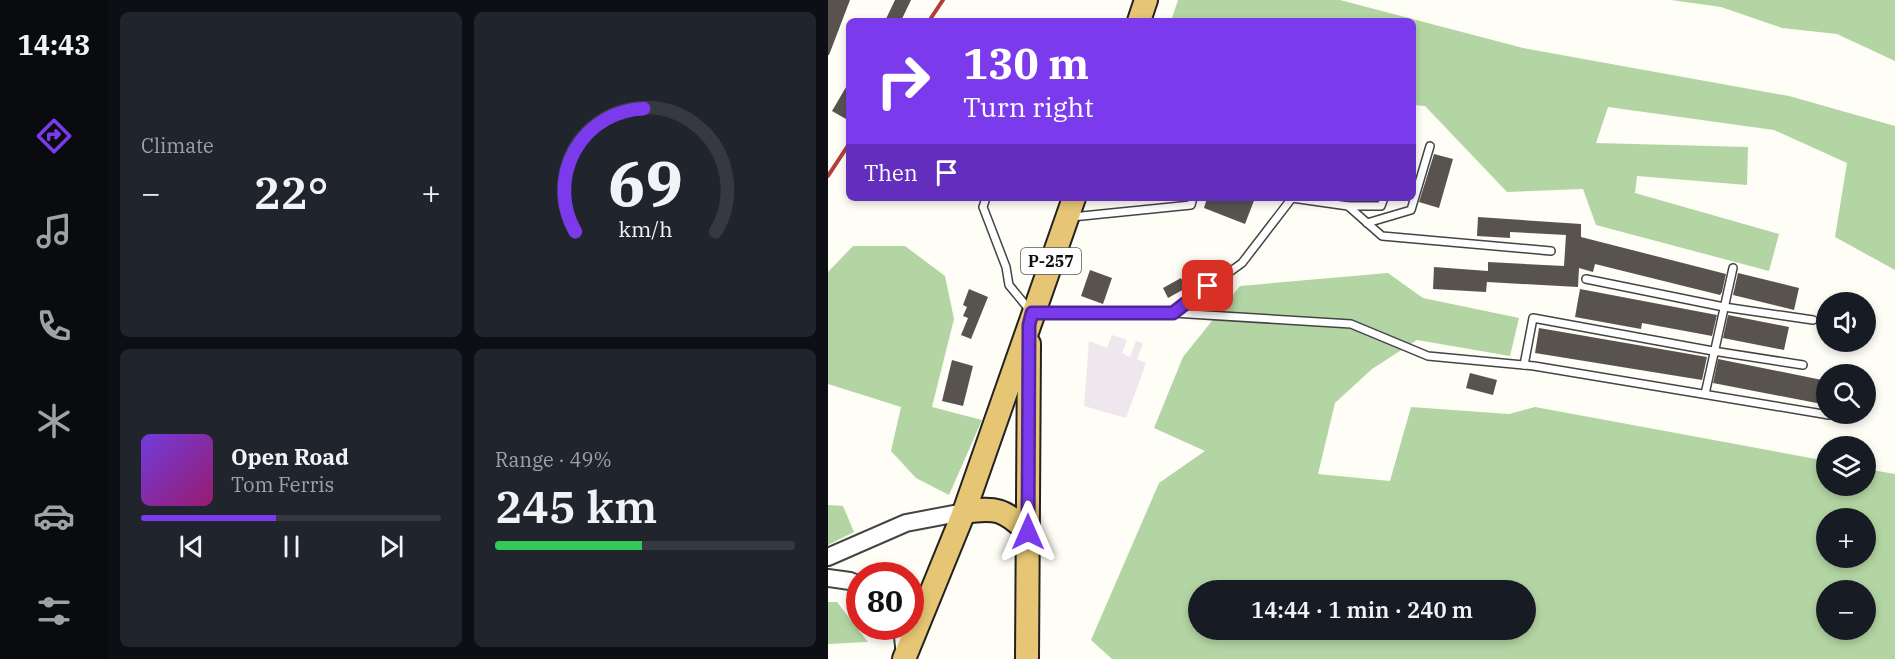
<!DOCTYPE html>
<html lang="en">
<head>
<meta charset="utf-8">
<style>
  :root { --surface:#171b24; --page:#20242c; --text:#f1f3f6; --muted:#9ea1a6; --line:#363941; --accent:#7c3aed }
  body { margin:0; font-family:"IBM Plex Serif",serif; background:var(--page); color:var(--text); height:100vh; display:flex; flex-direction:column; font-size:22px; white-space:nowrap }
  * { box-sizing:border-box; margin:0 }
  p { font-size:20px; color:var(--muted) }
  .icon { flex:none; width:33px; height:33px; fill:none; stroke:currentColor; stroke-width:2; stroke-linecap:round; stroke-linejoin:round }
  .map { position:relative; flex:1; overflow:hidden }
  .panel { display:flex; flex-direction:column; gap:12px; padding:12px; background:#0d0f14; width:720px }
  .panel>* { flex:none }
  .hud { position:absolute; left:18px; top:18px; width:570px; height:183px; border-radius:9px; box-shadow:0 3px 9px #0003; background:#7c3aed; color:#fff; overflow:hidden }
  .controls { position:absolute; left:988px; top:292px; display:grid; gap:12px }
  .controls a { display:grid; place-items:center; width:60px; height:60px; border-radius:50%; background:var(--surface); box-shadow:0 3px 9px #0003; font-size:30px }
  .speed { position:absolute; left:18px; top:562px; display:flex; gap:12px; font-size:30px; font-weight:700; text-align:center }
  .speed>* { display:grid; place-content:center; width:78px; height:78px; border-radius:50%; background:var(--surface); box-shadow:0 3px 9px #0003; line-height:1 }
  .speed .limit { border:9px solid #d22; background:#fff; color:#111 }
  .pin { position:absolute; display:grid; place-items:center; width:51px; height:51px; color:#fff; margin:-26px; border-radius:12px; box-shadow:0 3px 9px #0006 }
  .me { position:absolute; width:66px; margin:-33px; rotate:0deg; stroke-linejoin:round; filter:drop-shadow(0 0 4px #0008) }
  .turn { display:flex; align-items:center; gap:21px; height:126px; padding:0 18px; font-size:27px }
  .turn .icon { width:78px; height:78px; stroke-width:2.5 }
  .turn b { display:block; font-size:42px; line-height:51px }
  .then { display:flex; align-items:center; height:57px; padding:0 18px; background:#0003; gap:12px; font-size:22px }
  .big { font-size:45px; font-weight:600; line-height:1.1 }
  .panel .tile { flex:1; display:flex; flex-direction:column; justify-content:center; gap:9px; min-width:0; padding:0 21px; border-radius:9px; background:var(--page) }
  .panel .dial { align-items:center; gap:0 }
  .dial svg { height:156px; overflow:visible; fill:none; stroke:var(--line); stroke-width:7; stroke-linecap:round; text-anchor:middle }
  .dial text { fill:var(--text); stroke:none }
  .song { display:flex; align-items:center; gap:18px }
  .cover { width:72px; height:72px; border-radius:9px; background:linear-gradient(135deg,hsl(260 70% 55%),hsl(320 70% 35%)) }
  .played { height:6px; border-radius:3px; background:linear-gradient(90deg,var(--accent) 45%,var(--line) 45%) }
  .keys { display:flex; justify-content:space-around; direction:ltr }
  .heat { display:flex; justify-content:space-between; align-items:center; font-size:33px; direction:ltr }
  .charge { height:9px; border-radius:4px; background:linear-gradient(90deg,#34c759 49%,var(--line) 0) }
  .panel .tiles { flex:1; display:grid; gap:12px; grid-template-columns:repeat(2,1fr) }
  .trip { position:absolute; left:360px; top:580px; width:348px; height:60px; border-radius:30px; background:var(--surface); box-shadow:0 3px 9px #0003; font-weight:600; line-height:60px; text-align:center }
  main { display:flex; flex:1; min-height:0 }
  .dock { display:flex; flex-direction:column; width:108px; justify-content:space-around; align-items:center; background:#090b0e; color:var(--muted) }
  .dock .icon { width:42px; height:42px }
  .dock .on { color:var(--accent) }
  .dock b { font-size:27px; color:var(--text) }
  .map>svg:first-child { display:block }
</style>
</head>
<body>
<main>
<nav class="dock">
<b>14:43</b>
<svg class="icon on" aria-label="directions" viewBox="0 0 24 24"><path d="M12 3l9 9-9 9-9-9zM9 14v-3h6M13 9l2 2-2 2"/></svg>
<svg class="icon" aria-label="music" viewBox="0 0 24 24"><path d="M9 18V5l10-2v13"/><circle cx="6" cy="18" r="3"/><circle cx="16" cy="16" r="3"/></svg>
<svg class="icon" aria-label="phone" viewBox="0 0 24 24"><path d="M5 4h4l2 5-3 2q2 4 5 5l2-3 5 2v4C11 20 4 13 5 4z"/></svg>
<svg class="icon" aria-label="climate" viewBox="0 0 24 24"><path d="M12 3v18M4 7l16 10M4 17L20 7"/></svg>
<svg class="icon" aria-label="car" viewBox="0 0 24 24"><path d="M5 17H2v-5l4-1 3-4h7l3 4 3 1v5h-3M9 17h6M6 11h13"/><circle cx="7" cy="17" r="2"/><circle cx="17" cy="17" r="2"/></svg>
<svg class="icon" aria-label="filters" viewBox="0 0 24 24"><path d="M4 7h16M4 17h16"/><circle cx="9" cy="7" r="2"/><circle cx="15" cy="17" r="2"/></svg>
</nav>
<section class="panel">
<div class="tiles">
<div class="tile"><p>Climate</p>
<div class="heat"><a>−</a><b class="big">22°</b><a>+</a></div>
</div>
<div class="tile dial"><svg viewBox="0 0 100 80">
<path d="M14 69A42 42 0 1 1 86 69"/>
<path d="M14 69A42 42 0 0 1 49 6" stroke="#7c3aed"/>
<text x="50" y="56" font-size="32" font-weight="700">69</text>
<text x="50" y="72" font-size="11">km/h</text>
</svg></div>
<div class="tile">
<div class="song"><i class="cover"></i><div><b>Open Road</b><p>Tom Ferris</p></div></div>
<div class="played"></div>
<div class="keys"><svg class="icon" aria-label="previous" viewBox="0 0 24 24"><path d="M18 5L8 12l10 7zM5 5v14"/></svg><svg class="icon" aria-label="pause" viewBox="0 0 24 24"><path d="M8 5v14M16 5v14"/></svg><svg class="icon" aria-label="next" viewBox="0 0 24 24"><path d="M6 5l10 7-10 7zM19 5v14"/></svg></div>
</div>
<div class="tile"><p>Range · 49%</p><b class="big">245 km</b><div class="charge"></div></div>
</div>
</section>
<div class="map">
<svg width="1067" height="659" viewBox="0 0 1067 659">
  <rect width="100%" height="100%" fill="#fefdf6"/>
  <path fill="#eee7ee" d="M 284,335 L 299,340 L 294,353 L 302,357 L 308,341 L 315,343 L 309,359 L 318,363 L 298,418 L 256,406 L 261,341 L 279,348 Z"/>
  <g fill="#b3d5a3" fill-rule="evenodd">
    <path d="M 350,0 L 512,0 L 695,48 L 961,96 L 1067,126 L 1067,270 L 1007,237 L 1019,163 L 946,130 L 780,107 L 768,143 L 920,147 L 919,185 L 809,176 L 807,193 L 951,234 L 941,271 L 768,225 L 755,189 L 679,192 L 597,106 L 585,105 L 585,21 L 343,21 Z"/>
    <path d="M 843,0 L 1067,0 L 1067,61 L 1009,34 L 954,28 L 893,7 Z"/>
    <path d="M 25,246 L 77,246 L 117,276 L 126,319 L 104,407 L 154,420 L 121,495 L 88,478 L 63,451 L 73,407 L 0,384 L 0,272 Z"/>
    <path d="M 560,273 L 595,298 L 691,318 L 682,356 L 589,340 L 544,369 L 507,403 L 490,474 L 562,481 L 583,407 L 681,414 L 707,407 L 999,461 L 999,486 L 1038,486 L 1038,469 L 1067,474 L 1067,659 L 284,659 L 263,640 L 331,483 L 377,451 L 326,428 L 355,357 L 412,286 ZM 999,519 L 1038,519 L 1038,558 L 999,558 ZM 370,591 L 698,591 L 698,630 L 370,630 ZM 999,591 L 1038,591 L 1038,630 L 999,630 Z"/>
    <path d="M 0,505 L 15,506 L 26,532 L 0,545 Z"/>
    <path d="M 0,602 L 9,602 L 40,642 L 0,644 Z"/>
  </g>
  <g fill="#58534e">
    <path d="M 0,0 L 22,0 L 1,55 L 0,55 Z"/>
    <path d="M 67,0 L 83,0 L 73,21 L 57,21 Z"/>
    <path d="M 21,82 L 21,113 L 18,119 L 4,111 Z"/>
    <path d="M 606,154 L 625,159 L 611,208 L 591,202 Z"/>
    <path d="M 379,198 L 427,198 L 417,224 L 376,208 Z"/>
    <path d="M 650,217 L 753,224 L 753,237 L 898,274 L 894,292 L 892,295 L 767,264 L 765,272 L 751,268 L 750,287 L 659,282 L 658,292 L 605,289 L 606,267 L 660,271 L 660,262 L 736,266 L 738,235 L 682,232 L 682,238 L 649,236 Z"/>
    <path d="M 262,270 L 284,278 L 275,304 L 253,296 Z"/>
    <path d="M 910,273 L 971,288 L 966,310 L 905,295 Z"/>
    <path d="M 353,278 L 358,288 L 340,298 L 335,288 Z"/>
    <path d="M 141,289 L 160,297 L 143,339 L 133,335 L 140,318 L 135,316 L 139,307 L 135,305 Z"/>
    <path d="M 752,289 L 889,315 L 884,336 L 814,323 L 813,329 L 747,317 Z"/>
    <path d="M 900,315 L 961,327 L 956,350 L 895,338 Z"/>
    <path d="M 711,328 L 879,357 L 874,380 L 707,353 Z"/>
    <path d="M 890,359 L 999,381 L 999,405 L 885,383 Z"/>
    <path d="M 124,360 L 145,366 L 135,406 L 114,401 Z"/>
    <path d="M 642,373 L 669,380 L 665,395 L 638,388 Z"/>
  </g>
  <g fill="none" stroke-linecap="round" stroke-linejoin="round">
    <g stroke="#444" stroke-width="10">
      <g id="service">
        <path d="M 158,198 L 155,207 L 178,267 L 181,285 L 204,313 L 345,313 L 414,263 L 464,198 L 520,206 L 554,236 L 723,251"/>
        <path d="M 520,206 L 553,206 L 556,198"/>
        <path d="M 244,217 L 363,205 L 365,198"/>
        <path d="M 539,223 L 583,210 L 602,146"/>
        <path d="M 758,279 L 896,307 L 985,320"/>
        <path d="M 345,313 L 523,324 L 600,356 L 706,366 L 1001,415"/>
        <path d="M 696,365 L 705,318 L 885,351 L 975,365"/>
        <path d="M 877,394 L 905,268"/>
      </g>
    </g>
    <g stroke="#444" stroke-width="20">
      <g id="tertiary">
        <path d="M 0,557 L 78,523 L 136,512"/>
        <path d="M 0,578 L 22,581 L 32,585"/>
        <path d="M 74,627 L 77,656"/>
      </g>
    </g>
    <g stroke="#222" stroke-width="26">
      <g id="trunk">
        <path d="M 311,21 L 318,0"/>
        <path d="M 136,512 C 168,507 176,509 200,532"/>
        <path d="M 76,659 L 136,512 L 246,198"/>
        <path d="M 199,659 L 201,344"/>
      </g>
    </g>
    <use href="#service" stroke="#fff" stroke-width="7"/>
    <use href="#tertiary" stroke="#fff" stroke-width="16"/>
    <use href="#trunk" stroke="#e6c674" stroke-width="22"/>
    <g stroke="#b23f37" stroke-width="4">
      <path d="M 101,21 L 115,0"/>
      <path d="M 0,176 L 21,144"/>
    </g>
  </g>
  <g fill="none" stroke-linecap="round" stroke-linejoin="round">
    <g stroke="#51269a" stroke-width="15">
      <path id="route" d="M 200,532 L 201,325 L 204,313 L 345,313 L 380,286"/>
    </g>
    <use href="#route" stroke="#7c3aed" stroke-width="10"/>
  </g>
  <g text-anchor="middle" stroke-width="6" stroke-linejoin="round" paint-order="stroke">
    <rect fill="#fff" stroke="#585858" stroke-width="1.5" x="193" y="248" width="60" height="26" rx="4.5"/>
    <g font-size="16" font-weight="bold" fill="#111">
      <text x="223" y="267">Р-257</text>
    </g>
  </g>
</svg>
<div class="controls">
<a><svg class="icon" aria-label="sound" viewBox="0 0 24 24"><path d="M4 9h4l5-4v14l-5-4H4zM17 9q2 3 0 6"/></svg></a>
<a><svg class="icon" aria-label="search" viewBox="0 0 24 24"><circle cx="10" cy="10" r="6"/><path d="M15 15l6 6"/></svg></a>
<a><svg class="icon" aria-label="layers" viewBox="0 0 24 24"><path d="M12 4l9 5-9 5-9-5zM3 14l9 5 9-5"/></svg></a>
<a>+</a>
<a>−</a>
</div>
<div class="speed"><div class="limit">80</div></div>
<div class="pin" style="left:380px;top:286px;background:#d93025"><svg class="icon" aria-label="arrive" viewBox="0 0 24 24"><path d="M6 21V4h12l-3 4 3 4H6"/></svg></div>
<svg class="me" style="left:200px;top:532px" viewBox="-20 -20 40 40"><path d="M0-17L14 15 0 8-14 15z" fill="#7c3aed" stroke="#fff" stroke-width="4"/></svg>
<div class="trip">14:44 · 1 min · 240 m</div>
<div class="hud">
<div class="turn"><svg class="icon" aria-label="right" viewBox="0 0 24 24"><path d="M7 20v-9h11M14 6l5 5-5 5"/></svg><div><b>130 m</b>Turn right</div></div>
<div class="then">Then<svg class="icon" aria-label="arrive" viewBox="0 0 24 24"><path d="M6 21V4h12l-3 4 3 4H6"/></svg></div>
</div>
</div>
</main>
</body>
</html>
